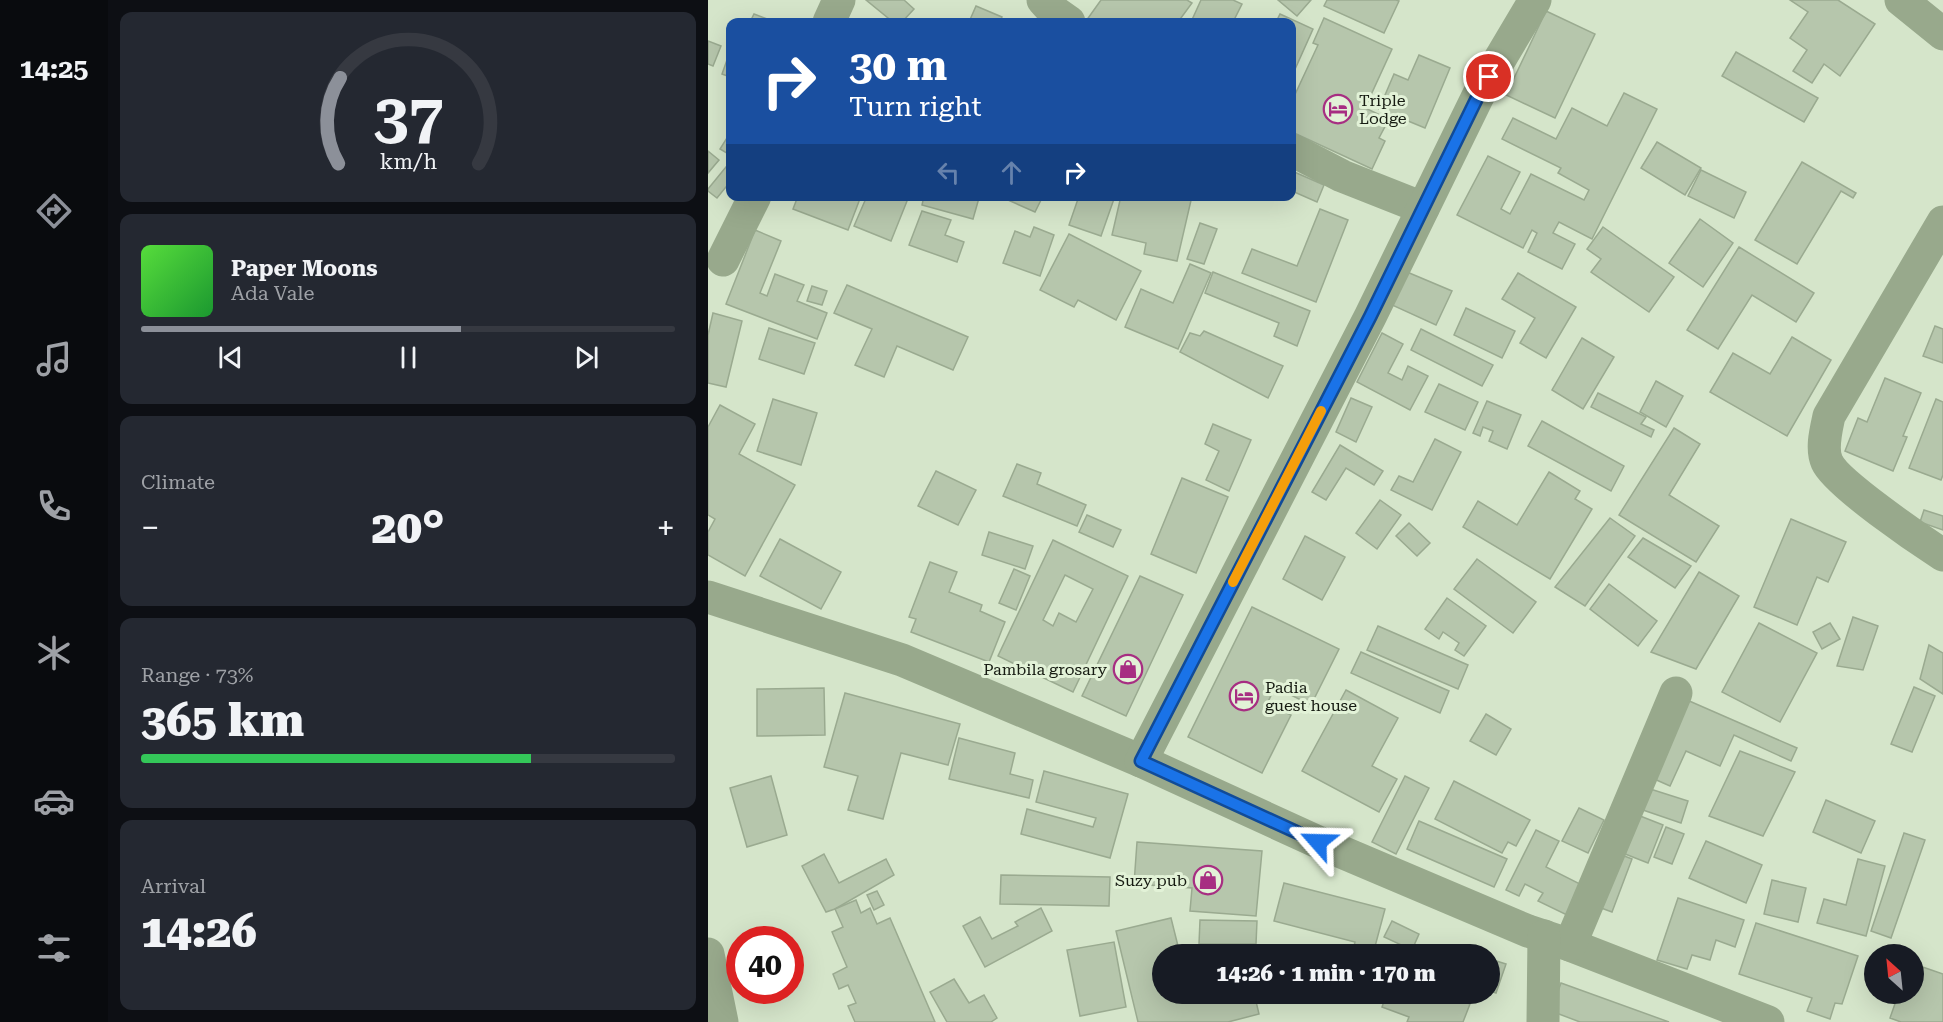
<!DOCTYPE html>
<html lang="en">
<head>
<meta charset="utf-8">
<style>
  :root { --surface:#171b24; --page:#242831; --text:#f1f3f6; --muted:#9ea1a6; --line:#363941; --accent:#8c9099 }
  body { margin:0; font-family:"Roboto Serif",serif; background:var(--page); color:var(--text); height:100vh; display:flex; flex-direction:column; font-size:22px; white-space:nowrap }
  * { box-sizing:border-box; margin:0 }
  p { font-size:20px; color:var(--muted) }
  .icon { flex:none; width:33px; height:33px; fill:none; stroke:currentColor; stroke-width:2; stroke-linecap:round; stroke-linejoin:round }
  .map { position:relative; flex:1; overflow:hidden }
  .drawer { display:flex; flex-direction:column; gap:12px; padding:12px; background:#0d0f14; width:600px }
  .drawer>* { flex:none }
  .top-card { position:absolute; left:18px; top:18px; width:570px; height:183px; border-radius:12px; box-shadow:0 6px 24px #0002; background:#1a4fa0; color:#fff; overflow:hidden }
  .needle { width:39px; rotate:333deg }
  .tools { position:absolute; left:1156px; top:944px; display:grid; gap:12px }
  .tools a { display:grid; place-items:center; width:60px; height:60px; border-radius:50%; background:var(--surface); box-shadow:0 6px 24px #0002; font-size:30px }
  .speed { position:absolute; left:18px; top:926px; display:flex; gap:12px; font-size:30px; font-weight:700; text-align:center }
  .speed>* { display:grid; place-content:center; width:78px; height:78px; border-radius:50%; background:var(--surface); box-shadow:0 6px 24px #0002; line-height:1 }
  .speed .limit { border:9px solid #d22; background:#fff; color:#111 }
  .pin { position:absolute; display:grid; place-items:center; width:51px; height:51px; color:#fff; margin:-26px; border:3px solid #fff; border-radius:50%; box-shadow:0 2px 6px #0007 }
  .me { position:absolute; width:66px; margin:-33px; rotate:295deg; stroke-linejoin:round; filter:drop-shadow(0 0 4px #0008) }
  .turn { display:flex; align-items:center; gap:21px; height:126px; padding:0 24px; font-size:27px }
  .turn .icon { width:78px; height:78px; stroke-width:2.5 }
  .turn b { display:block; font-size:42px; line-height:51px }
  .lanes { display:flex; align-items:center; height:57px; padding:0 24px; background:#0003; justify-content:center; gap:30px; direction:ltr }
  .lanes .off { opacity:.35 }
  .big { font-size:45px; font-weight:800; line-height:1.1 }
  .drawer .widget { flex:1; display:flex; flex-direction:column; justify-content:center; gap:9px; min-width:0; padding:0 21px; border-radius:12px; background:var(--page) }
  .drawer .dial { align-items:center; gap:0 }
  .dial svg { height:156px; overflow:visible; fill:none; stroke:var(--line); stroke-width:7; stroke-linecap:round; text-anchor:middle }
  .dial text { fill:var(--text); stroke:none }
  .song { display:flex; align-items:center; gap:18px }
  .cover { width:72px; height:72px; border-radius:9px; background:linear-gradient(135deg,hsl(110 70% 55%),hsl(130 70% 35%)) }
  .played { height:6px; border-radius:3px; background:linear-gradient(90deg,var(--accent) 60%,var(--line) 60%) }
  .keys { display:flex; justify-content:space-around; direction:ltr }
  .heat { display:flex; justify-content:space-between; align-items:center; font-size:33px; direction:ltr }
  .charge { height:9px; border-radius:4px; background:linear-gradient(90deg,#34c759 73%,var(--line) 0) }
  .trip { position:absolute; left:444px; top:944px; width:348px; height:60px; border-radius:30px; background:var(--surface); box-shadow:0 6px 24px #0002; font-weight:800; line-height:60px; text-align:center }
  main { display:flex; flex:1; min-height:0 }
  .dock { display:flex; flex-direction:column; width:108px; justify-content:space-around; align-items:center; background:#090b0e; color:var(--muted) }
  .dock .icon { width:42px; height:42px }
  .dock .selected { color:var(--accent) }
  .dock b { font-size:27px; color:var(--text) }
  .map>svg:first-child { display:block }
</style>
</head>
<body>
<main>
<nav class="dock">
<b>14:25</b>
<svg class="icon selected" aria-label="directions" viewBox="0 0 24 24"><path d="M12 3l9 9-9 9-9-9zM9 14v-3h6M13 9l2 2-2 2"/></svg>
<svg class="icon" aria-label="music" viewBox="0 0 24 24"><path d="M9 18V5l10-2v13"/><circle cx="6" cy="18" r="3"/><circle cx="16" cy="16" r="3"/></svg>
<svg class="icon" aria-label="phone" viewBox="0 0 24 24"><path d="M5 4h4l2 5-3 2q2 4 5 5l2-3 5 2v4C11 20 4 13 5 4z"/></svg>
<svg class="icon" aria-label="climate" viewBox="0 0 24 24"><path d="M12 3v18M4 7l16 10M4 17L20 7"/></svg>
<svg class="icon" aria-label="car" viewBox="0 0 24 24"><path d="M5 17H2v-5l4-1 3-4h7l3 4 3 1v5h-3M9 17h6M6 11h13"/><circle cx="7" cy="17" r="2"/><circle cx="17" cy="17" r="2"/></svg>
<svg class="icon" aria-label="filters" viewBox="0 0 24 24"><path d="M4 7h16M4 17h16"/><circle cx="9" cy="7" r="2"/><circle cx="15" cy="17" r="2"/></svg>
</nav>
<section class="drawer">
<div class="widget dial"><svg viewBox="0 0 100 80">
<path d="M14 69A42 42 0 1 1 86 69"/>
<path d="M14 69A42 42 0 0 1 15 25" stroke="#8c9099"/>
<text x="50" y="56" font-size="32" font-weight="700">37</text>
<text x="50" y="72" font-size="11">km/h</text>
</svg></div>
<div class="widget">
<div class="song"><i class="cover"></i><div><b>Paper Moons</b><p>Ada Vale</p></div></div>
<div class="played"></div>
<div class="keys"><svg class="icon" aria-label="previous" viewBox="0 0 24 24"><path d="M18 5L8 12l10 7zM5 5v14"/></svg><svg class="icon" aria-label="pause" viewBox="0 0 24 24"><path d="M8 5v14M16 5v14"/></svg><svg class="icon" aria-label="next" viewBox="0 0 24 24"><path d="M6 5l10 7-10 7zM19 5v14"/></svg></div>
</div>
<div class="widget"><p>Climate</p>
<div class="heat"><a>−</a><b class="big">20°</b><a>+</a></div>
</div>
<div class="widget"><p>Range · 73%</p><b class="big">365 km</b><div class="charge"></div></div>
<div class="widget"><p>Arrival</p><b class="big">14:26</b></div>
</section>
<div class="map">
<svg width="1235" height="1022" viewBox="0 0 1235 1022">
  <rect width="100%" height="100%" fill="#d5e5ca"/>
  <g fill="#b6c6ac" stroke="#9aaa90" stroke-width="1.5" fill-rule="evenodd">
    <path d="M 158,0 L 196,0 L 206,9 L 194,22 L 185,22 Z"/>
    <path d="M 393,0 L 479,0 L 484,3 L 470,22 L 380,22 L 378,21 Z"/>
    <path d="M 493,0 L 525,0 L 534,4 L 525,22 L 483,22 Z"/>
    <path d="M 570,0 L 603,0 L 589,16 Z"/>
    <path d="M 619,0 L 688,0 L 691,1 L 676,33 L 616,6 Z"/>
    <path d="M 1082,0 L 1130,0 L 1167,24 L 1132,76 L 1116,64 L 1104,83 L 1085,71 L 1099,50 L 1082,38 L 1100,12 Z"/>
    <path d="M 268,6 L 294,17 L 292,22 L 261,22 Z"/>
    <path d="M 838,11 L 887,34 L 847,118 L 798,95 Z"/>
    <path d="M 46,14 L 67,22 L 42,22 Z"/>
    <path d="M 572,14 L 605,29 L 584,76 L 584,22 L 568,22 Z"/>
    <path d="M 616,18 L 684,49 L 657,108 L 681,119 L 671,138 L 677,141 L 664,169 L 584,132 L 584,101 L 610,45 L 605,43 Z"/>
    <path d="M 0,41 L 13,46 L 5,66 L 0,64 Z"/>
    <path d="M 1028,52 L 1110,98 L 1096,122 L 1014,76 Z"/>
    <path d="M 711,55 L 742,68 L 717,128 L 671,109 L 686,74 L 700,80 Z"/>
    <path d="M 19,60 L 22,61 L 22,77 L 14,74 Z"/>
    <path d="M 916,93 L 949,109 L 884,239 L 851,222 L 845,233 L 867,244 L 854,269 L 820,252 L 829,233 L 824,230 L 815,248 L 749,215 L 780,156 L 812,172 L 793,209 L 802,214 L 823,174 L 876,200 L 881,190 L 850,173 L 853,168 L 794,139 L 805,118 L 848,139 L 864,108 L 899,126 Z"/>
    <path d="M 22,133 L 22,155 L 12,149 Z"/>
    <path d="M 949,142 L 993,168 L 977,195 L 933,168 Z"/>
    <path d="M 0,151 L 11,160 L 0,173 Z"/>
    <path d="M 22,162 L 22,182 L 9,198 L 0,191 L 0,189 Z"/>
    <path d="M 1094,162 L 1148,193 L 1145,198 L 1133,191 L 1089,264 L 1047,240 Z"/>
    <path d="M 993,170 L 1038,192 L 1026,218 L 980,196 Z"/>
    <path d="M 584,171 L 616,185 L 609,202 L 584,191 Z"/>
    <path d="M 90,196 L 153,196 L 140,230 L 85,209 Z"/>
    <path d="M 159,196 L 201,196 L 183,241 L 146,226 Z"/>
    <path d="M 216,196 L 264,196 L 271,198 L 265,219 L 214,205 Z"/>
    <path d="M 291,196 L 335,196 L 327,212 Z"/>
    <path d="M 371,196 L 407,196 L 393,236 L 361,225 Z"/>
    <path d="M 413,196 L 484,196 L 469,261 L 436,254 L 438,243 L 404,235 Z"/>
    <path d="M 612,209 L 640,220 L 608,302 L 534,273 L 544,249 L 589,266 Z"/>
    <path d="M 214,211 L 243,220 L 237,235 L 256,242 L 249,262 L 201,245 Z"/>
    <path d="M 992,219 L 1025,243 L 995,287 L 961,263 Z"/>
    <path d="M 492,223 L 509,229 L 496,264 L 479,259 Z"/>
    <path d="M 326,227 L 346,235 L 332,276 L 295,263 L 307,231 L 322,237 Z"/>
    <path d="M 895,227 L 966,277 L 941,312 L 883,272 L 893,259 L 879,249 Z"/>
    <path d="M 47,230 L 73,241 L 52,293 L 59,296 L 67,274 L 96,285 L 89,301 L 119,313 L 109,339 L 18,304 Z"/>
    <path d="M 361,234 L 433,271 L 408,320 L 370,300 L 366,307 L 332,290 Z"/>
    <path d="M 1031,247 L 1106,293 L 1088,322 L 1044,295 L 1010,349 L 979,330 Z"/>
    <path d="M 482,264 L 503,273 L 470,349 L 417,327 L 433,289 L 465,303 Z"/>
    <path d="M 505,272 L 602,311 L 589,346 L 566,336 L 571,323 L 497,293 Z"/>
    <path d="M 699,272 L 744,291 L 728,325 L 684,305 Z"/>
    <path d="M 810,273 L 868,307 L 838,358 L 812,343 L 827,318 L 794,299 Z"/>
    <path d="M 139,285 L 260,337 L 245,370 L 189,346 L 176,377 L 147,365 L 164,329 L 126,313 Z"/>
    <path d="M 104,286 L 119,291 L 114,305 L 99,301 Z"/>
    <path d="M 758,308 L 807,331 L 794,358 L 746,335 Z"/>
    <path d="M 5,313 L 34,321 L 18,387 L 0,383 L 0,335 Z"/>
    <path d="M 1227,326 L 1235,329 L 1235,363 L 1215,356 Z"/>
    <path d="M 61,328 L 107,343 L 96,374 L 51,359 Z"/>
    <path d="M 713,329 L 785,365 L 774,386 L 703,350 Z"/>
    <path d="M 496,331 L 575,366 L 560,398 L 472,352 L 482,333 L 492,336 Z"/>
    <path d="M 674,333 L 695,344 L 680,373 L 694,380 L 700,366 L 720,376 L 702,410 L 649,382 Z"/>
    <path d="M 1084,337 L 1123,360 L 1079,436 L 1002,392 L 1025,353 L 1062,374 Z"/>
    <path d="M 874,338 L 906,357 L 875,409 L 844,390 Z"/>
    <path d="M 1177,378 L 1213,393 L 1195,436 L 1199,437 L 1185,471 L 1137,451 L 1150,418 L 1159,422 Z"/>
    <path d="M 948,381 L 975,396 L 958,427 L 932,412 Z"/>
    <path d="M 731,384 L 770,402 L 757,430 L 717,412 Z"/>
    <path d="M 890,393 L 938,417 L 933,424 L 946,430 L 943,437 L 883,407 Z"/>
    <path d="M 643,398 L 664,407 L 648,442 L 628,432 Z"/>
    <path d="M 65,399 L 109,413 L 93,465 L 49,451 Z"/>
    <path d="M 1228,399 L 1235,402 L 1235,475 L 1233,480 L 1201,468 Z"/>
    <path d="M 779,401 L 813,415 L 799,449 L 781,441 L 785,431 L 775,427 L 772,436 L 765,433 Z"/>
    <path d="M 12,405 L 47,424 L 31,454 L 87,485 L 37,576 L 0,555 L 0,532 L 7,519 L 0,515 L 0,427 Z"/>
    <path d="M 834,421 L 916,466 L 903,491 L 820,446 Z"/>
    <path d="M 505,424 L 543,440 L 521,491 L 498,480 L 511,451 L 497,444 Z"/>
    <path d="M 966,428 L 992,444 L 961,495 L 1011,526 L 988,562 L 911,515 Z"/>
    <path d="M 727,439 L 753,452 L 724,510 L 683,490 L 691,476 L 705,482 Z"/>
    <path d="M 632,445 L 675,471 L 666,485 L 638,468 L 618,500 L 604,492 Z"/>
    <path d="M 309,464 L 333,473 L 329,484 L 378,505 L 369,526 L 295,496 Z"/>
    <path d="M 228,471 L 268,490 L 250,525 L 210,506 Z"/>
    <path d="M 841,472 L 872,491 L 867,499 L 884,509 L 842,579 L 755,527 L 770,501 L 809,525 Z"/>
    <path d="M 474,478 L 520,497 L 488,573 L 443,554 Z"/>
    <path d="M 672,500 L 693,515 L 669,549 L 648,533 Z"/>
    <path d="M 1216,510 L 1235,516 L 1235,530 L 1212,522 Z"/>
    <path d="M 379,515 L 413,530 L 405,547 L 371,532 Z"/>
    <path d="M 902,518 L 927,536 L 877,606 L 847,587 Z"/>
    <path d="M 1083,519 L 1138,542 L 1120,582 L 1109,577 L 1089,625 L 1046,607 Z"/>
    <path d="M 701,523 L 722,543 L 709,556 L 688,536 Z"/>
    <path d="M 281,532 L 325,546 L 317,569 L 274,555 Z"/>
    <path d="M 597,536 L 637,557 L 614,600 L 575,579 Z"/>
    <path d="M 935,538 L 983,566 L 967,588 L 920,557 Z"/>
    <path d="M 72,539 L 133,572 L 113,609 L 52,576 Z"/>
    <path d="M 345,540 L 420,576 L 365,692 L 290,656 ZM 357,575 L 385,589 L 368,622 L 351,613 L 345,626 L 335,620 Z"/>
    <path d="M 769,559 L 828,602 L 805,633 L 746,589 Z"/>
    <path d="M 222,562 L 249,572 L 241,592 L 274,605 L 272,611 L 297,622 L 281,662 L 203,632 L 208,619 L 201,617 Z"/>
    <path d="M 306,569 L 322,576 L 308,610 L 291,603 Z"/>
    <path d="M 991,572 L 1031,596 L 988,669 L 943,652 Z"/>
    <path d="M 432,576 L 475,595 L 418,716 L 374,696 Z"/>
    <path d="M 901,584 L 949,621 L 930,646 L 882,609 Z"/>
    <path d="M 739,598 L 778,626 L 756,656 L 747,650 L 751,643 L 735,632 L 731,639 L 717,629 Z"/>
    <path d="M 544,607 L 631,649 L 603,705 L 567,687 L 559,704 L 583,715 L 554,773 L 480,737 Z"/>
    <path d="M 1145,617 L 1170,626 L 1155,670 L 1129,666 Z"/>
    <path d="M 1051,623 L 1109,653 L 1072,722 L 1014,692 Z"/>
    <path d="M 1122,623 L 1132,639 L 1114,649 L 1105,632 Z"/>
    <path d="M 670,626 L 760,665 L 750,689 L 659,650 Z"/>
    <path d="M 1221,645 L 1235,653 L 1235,694 L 1212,679 Z"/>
    <path d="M 653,652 L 741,691 L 732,713 L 643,673 Z"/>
    <path d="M 1206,687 L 1227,696 L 1204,752 L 1183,744 Z"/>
    <path d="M 116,688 L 117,735 L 49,736 L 49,689 Z"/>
    <path d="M 638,690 L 690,718 L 664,766 L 689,779 L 671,812 L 594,771 Z"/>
    <path d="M 137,693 L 252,724 L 240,765 L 193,753 L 175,819 L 140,810 L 150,776 L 116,767 Z"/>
    <path d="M 979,700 L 1089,748 L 1083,761 L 1026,735 L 1012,766 L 978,751 L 962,786 L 944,778 Z"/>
    <path d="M 778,714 L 803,729 L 788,755 L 762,741 Z"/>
    <path d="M 251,738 L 307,753 L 302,774 L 325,780 L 321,798 L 241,779 Z"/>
    <path d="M 1032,751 L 1087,772 L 1055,836 L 1001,816 Z"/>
    <path d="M 336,771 L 420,794 L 402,858 L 313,834 L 319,809 L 385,827 L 388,818 L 328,802 Z"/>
    <path d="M 63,776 L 79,835 L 39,847 L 22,788 Z"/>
    <path d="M 697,776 L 721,788 L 688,854 L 664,842 Z"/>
    <path d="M 746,781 L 822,820 L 808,846 L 800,842 L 794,853 L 727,819 Z"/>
    <path d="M 936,787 L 980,801 L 973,823 L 929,808 Z"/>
    <path d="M 1118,800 L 1167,821 L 1153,853 L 1105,832 Z"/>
    <path d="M 871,808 L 896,820 L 880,853 L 854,841 Z"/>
    <path d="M 922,812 L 955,825 L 940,863 L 907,850 Z"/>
    <path d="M 711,821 L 799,859 L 786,887 L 699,849 Z"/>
    <path d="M 958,827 L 976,834 L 964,864 L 946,857 Z"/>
    <path d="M 828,830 L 851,841 L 838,867 L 874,885 L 859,915 L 830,901 L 835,893 L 817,884 L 811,896 L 798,890 Z"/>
    <path d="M 1196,833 L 1217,840 L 1183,938 L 1163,931 Z"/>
    <path d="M 998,841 L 1054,865 L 1038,903 L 981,878 Z"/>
    <path d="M 429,842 L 554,851 L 548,916 L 482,911 L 484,888 L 426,884 Z"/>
    <path d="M 906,852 L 924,859 L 904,912 L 885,905 Z"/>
    <path d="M 116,854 L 131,883 L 178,859 L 186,875 L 127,909 L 118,912 L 94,866 Z"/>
    <path d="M 1150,859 L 1177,866 L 1158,936 L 1109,923 L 1116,899 L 1138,905 Z"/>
    <path d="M 293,875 L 402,877 L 401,906 L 292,904 Z"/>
    <path d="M 1064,880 L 1098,888 L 1090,922 L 1056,914 Z"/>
    <path d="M 576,883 L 677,909 L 665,954 L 644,954 L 647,942 L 566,921 Z"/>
    <path d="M 169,891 L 176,905 L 166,910 L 159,895 Z"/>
    <path d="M 970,898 L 1036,920 L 1027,947 L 1008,940 L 1002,960 L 984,955 L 979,969 L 949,960 Z"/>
    <path d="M 148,900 L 153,913 L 162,908 L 169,924 L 182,918 L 227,1022 L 147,1022 L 140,1006 L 148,1003 L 140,985 L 131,989 L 125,974 L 139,967 L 124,932 L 135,927 L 127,909 Z"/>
    <path d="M 333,908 L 344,931 L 277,967 L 255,926 L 272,917 L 284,939 L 310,926 L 307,922 Z"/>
    <path d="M 463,918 L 472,954 L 454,954 L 454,993 L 546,993 L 551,1014 L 520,1022 L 430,1022 L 408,931 Z"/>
    <path d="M 492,920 L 549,921 L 548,944 L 491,944 Z"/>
    <path d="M 684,921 L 711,934 L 704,950 L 676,937 Z"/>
    <path d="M 1048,923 L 1150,956 L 1134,1004 L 1127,1003 L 1122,1019 L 1099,1011 L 1104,998 L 1031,974 Z"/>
    <path d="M 406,942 L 418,1007 L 372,1016 L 359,950 Z"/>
    <path d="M 751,945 L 768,952 L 767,954 L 747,954 Z"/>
    <path d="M 782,959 L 798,964 L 788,993 L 782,991 Z"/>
    <path d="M 1206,964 L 1235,974 L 1235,1022 L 1193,1022 L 1182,1018 L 1189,998 L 1174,993 L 1206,993 Z"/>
    <path d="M 246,979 L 261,1003 L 276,995 L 289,1018 L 283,1022 L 239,1022 L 222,992 Z"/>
    <path d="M 853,983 L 961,1022 L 872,1022 L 843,1011 Z"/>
    <path d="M 679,993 L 734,993 L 762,1004 L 755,1022 L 699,1022 L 701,1017 L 674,1007 Z"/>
  </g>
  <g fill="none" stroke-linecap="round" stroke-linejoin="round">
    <g stroke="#98a98c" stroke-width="33">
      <path d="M 335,0 L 344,10 L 361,22"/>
      <path d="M 1193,0 L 1235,34"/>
      <path d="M 121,22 L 131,0"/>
      <path d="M 584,150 L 634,176 L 715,208"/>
      <path d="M 1235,222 L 1121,416 C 1118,430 1113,449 1119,462 C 1128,483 1212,540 1235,555"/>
      <path d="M 15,260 L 47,196"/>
      <path d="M 0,597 L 194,660 L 433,761 L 610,842 L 820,931 L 862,945 L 1060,1022"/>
      <path d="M 433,761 L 662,317 L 770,96 L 827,0"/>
      <path d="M 862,945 L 968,693"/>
      <path d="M 0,954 L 14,1022"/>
      <path d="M 835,1022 L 836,936"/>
    </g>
  </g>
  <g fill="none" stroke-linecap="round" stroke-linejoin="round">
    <g stroke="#114b97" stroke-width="15">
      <path id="route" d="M 610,842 L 433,761 L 662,317 L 770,96 L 781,77"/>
    </g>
    <use href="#route" stroke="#1a73e8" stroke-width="10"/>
    <path stroke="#f59e0b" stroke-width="10" d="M 525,582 L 613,411"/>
  </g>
  <defs>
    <g id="hotel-ring" transform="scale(1.5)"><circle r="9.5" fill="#e2f2d7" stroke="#a72e82" stroke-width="1.5"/><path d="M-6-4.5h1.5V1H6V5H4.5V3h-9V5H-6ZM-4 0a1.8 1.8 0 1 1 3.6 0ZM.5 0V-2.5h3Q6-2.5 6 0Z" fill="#a72e82"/></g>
    <g id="shop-ring" transform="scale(1.5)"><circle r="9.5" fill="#e2f2d7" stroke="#a72e82" stroke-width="1.5"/><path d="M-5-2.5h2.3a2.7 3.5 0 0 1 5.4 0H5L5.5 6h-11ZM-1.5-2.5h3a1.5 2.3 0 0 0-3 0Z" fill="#a72e82"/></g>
  </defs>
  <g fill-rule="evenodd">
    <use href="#hotel-ring" x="630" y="109"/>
    <use href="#shop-ring" x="420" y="669"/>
    <use href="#hotel-ring" x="536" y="696"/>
    <use href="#shop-ring" x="500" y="880"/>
  </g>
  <g text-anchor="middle" stroke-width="6" stroke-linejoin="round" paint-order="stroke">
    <g font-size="16" fill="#161b12" stroke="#e2f2d7" text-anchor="start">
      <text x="651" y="106">Triple<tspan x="651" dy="18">Lodge</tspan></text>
      <text x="399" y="675" text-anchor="end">Pambila grosary</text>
      <text x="557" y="693">Padia<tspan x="557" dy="18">guest house</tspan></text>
      <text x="479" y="886" text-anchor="end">Suzy pub</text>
    </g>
  </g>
</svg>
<div class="tools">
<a><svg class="needle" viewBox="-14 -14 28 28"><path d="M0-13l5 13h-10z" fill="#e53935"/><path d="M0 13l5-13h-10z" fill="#9ea1a6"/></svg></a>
</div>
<div class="speed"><div class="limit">40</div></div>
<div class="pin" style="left:781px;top:77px;background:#d93025"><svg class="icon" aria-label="arrive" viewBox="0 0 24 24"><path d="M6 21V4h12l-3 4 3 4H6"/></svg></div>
<svg class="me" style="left:610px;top:842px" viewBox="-20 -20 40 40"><path d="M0-17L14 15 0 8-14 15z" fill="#1a73e8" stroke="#fff" stroke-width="4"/></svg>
<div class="trip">14:26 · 1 min · 170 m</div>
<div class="top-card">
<div class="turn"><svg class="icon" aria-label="right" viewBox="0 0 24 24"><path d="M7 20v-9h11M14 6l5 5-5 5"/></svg><div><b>30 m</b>Turn right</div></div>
<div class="lanes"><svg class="icon off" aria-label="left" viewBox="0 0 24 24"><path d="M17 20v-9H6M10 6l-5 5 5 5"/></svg><svg class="icon off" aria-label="ahead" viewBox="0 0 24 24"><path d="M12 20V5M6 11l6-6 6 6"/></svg><svg class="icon" aria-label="right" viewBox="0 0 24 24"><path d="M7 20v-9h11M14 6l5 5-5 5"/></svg></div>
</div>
</div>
</main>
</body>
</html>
